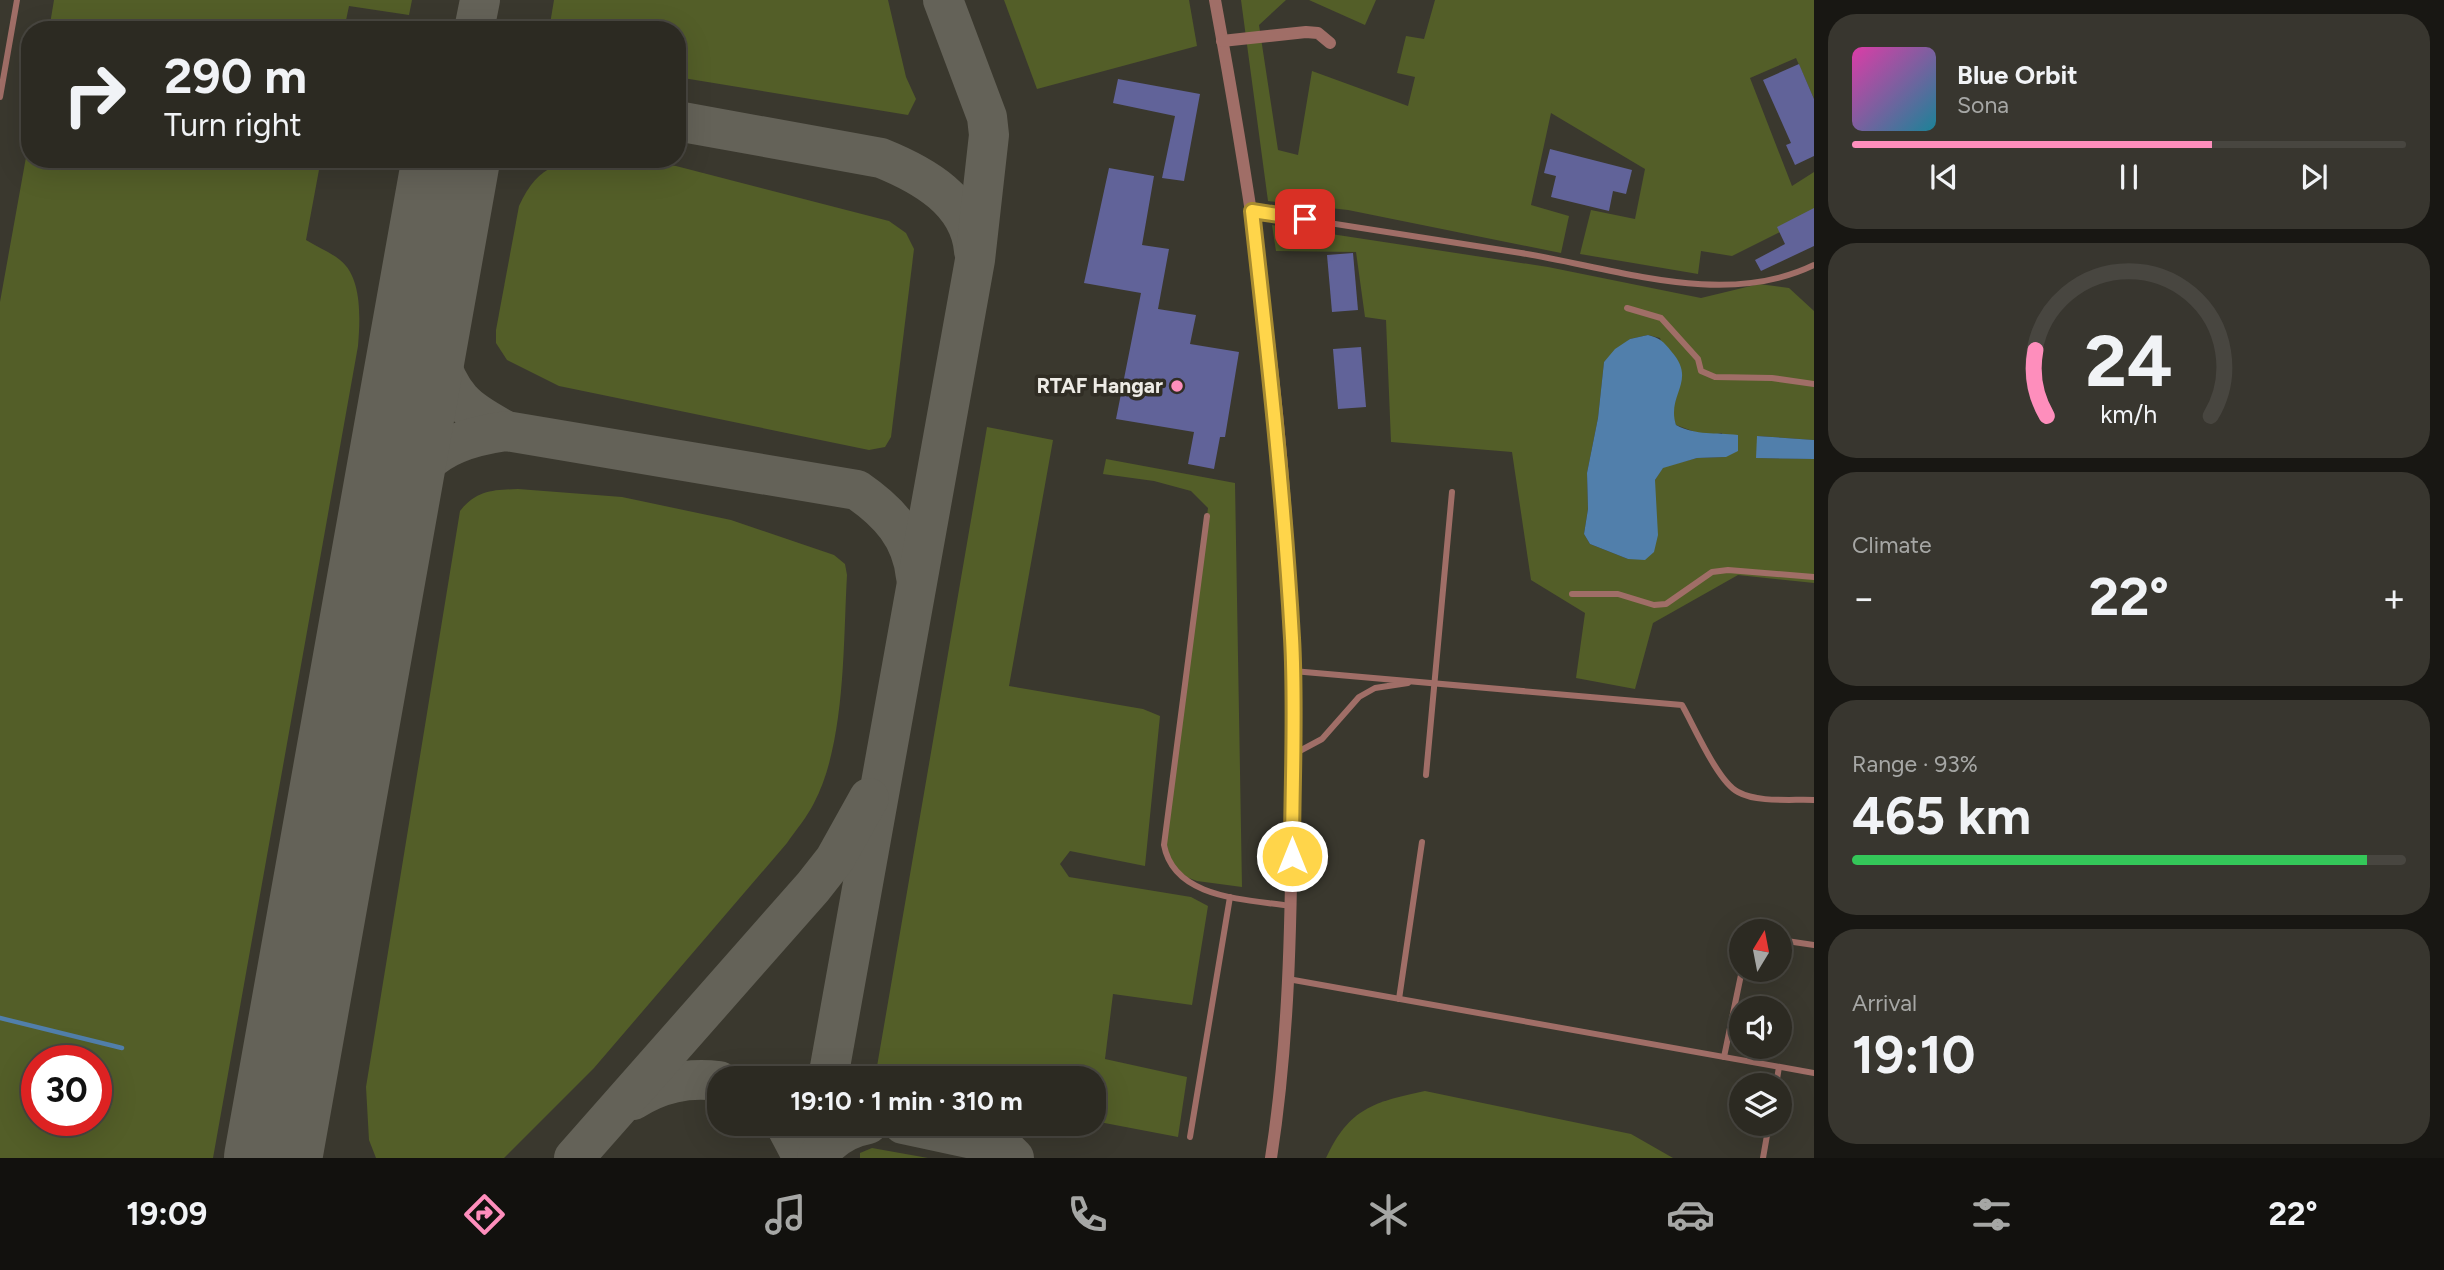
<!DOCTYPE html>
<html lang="en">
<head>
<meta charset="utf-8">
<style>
  :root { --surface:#2c2a22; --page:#38362f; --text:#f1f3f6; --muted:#a6a7a5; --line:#484640; --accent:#fe8ebc }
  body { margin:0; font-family:Figtree,sans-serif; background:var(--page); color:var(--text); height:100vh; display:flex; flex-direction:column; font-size:26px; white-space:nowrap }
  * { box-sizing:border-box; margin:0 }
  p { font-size:23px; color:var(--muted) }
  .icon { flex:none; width:38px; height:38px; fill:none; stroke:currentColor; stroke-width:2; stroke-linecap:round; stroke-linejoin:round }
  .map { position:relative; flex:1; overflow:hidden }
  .sheet { display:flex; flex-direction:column; gap:14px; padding:14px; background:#181713; width:630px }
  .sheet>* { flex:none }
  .guide { position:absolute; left:21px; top:21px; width:665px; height:147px; border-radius:28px; box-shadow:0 7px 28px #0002,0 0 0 2px var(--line); background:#2c2a22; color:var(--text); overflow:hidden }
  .needle { width:46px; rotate:10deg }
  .fabs { position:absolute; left:1729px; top:919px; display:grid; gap:14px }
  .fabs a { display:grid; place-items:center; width:63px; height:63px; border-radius:50%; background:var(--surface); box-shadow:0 7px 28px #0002,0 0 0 2px var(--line); font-size:35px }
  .speed { position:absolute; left:21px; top:1045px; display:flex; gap:14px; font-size:35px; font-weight:700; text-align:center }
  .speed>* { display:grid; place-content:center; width:91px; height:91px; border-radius:50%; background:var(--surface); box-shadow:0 7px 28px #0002,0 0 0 2px var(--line); line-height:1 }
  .speed .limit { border:10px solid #d22; background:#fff; color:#111 }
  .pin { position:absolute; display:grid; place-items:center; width:60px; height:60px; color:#fff; margin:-30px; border-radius:14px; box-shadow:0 4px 10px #0006 }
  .me { position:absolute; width:77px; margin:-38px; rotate:0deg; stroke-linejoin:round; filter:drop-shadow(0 0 5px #0008) }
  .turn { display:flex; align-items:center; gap:24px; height:147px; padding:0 28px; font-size:32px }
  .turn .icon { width:91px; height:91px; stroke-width:2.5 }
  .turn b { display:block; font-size:49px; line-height:60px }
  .big { font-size:52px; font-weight:700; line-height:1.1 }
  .sheet .card { flex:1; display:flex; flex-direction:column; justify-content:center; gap:10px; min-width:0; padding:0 24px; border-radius:28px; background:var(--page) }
  .sheet .dial { align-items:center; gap:0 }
  .dial svg { height:182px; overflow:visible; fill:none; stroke:var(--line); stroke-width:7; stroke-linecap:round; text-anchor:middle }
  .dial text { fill:var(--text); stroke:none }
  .song { display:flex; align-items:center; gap:21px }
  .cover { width:84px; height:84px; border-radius:10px; background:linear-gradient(135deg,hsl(320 70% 55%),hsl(190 70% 35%)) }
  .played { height:7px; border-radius:4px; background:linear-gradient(90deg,var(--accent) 65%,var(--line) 65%) }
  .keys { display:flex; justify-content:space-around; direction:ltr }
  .heat { display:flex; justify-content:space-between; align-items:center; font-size:38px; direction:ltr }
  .charge { height:10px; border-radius:5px; background:linear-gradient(90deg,#34c759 93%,var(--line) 0) }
  .trip { position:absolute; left:707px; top:1066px; width:399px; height:70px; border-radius:28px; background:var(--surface); box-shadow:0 7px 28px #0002,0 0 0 2px var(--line); font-weight:700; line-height:70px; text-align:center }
  .tabs { display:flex; height:112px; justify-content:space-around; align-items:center; background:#12110e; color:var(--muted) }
  .tabs .icon { width:49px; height:49px }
  .tabs .on { color:var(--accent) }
  .tabs b { font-size:32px; color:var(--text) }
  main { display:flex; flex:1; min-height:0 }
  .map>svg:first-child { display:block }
</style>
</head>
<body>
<main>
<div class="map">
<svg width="1814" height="1158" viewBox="0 0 1814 1158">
  <rect width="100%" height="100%" fill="#3a382e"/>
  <g fill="#535e28" fill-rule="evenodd">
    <path d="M 54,0 L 412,0 L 409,15 L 349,6 L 344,30 L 49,30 Z"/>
    <path d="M 554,0 L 888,0 L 906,77 L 916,99 L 908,115 L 677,77 L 677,30 L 549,30 Z"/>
    <path d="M 1004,0 L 1189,0 L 1197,46 L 1037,89 Z"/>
    <path d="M 1241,0 L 1286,0 L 1259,25 L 1278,150 L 1298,155 L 1312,71 L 1408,106 L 1415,77 L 1397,73 L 1406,36 L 1424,39 L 1435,0 L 1814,0 L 1814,99 L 1796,58 L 1750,78 L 1792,186 L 1814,172 L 1814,215 L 1732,256 L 1701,251 L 1698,274 L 1580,254 L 1591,210 L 1635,219 L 1645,169 L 1551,113 L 1531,205 L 1569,216 L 1561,253 L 1348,210 L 1268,201 Z"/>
    <path d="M 1309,0 L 1376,0 L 1365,25 Z"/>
    <path d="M 30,135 L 30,159 L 321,159 L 306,240 C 317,247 330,252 340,260 C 363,278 360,321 358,346 L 213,1158 L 0,1158 L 0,302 ZM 37,1060 L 96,1060 L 96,1120 L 37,1120 Z"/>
    <path d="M 607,159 L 676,166 L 889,221 L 906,233 L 914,249 L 891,437 L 885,447 L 869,450 L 559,386 L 507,360 L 496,343 L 496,330 L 519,206 C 538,163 564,159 607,159 Z"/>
    <path d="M 1272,225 L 1548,267 L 1701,298 L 1759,284 L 1789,288 L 1814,311 L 1814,440 L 1758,436 L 1757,458 L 1814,459 L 1814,583 L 1738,575 L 1653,623 L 1635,689 L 1576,678 L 1585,613 L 1531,580 L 1512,452 L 1391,442 L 1386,320 L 1365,317 L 1356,252 L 1276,251 ZM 1648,335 L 1660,338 L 1676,398 L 1672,414 L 1676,425 L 1706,436 L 1722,433 L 1726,457 L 1697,458 L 1663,467 L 1655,480 L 1655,504 L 1628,559 L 1590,544 L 1584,534 L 1588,509 L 1587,473 L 1598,418 L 1604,362 L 1630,339 Z"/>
    <path d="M 987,427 L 1053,440 L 1009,686 L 1143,709 L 1160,716 L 1145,866 L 1070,851 L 1060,864 L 1069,877 L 1191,897 L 1208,906 L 1192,1005 L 1113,994 L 1105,1059 L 1187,1077 L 1178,1137 L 1094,1121 L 1094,1078 L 875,1078 Z"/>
    <path d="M 1106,459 L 1235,483 L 1242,887 L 1197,881 L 1175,873 L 1168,854 L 1165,829 L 1208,508 L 1191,491 L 1154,481 L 1103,474 Z"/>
    <path d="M 518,489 L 622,497 L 731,520 L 834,555 L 845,564 L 847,575 C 843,643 846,742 814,803 C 807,817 796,830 787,843 L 594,1068 L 504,1158 L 376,1158 L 369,1140 L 366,1087 L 460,511 C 477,490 493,490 518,489 Z"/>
    <path d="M 1425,1091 L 1631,1134 L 1673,1158 L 1326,1158 C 1349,1108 1374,1102 1425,1091 Z"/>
    <path d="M 872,1148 L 928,1158 L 860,1158 L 860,1153 Z"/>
  </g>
  <g fill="#517fab">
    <path d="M 1648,335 C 1660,338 1664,342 1671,351 C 1698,381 1666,394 1676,425 C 1697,436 1715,432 1738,435 L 1738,451 L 1726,457 L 1697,458 L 1663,468 L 1655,480 L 1658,535 L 1654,552 L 1645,560 L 1628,559 L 1590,544 L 1584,534 L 1588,509 L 1587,473 L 1598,418 L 1604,362 L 1615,349 L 1630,339 Z"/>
    <path d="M 1757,436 L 1814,440 L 1814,459 L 1756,458 Z"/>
  </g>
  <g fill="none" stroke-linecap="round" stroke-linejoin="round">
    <path stroke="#517fab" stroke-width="4.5" d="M 0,1018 L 122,1048"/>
    <g stroke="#646258" stroke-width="40">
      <path d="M 474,30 L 480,0"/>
      <path d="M 677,121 L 881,158 C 923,175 970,201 974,251"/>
      <path d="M 429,285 C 430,323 435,371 461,400 C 472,413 492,423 506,431"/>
      <path d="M 383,544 C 410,471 425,443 506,431 L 857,490 C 889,512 912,537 916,577"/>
      <path d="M 828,1078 L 975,260 L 989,135 L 987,117 L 943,0"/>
      <path d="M 633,1100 C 660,1083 687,1077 719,1081"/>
      <path d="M 785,1124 L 803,1158"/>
      <path d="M 903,1124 L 1001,1145 L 1014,1158"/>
      <path d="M 574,1158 L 813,887 L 835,859 L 869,798"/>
      <path d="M 817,1158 C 828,1140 847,1128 868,1124"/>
    </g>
    <path stroke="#646258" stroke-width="98" d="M 273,1158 L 451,159"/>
  </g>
  <g fill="#616399">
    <path d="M 1799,64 L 1814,99 L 1814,156 L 1795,165 L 1786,145 L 1791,143 L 1763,80 Z"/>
    <path d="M 1118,79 L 1200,94 L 1184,181 L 1162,178 L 1175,116 L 1113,103 Z"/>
    <path d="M 1550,149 L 1632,170 L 1626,194 L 1613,191 L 1609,211 L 1551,197 L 1556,176 L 1544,173 Z"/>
    <path d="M 1109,168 L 1154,176 L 1142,245 L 1169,249 L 1158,309 L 1196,315 L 1190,344 L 1239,352 L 1225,437 L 1220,437 L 1214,469 L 1188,464 L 1194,432 L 1116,419 L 1141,293 L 1084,283 Z"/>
    <path d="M 1814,208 L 1814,246 L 1761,271 L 1755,260 L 1785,244 L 1777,227 Z"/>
    <path d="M 1353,253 L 1358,310 L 1332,312 L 1327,255 Z"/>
    <path d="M 1361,347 L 1366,407 L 1338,409 L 1333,349 Z"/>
  </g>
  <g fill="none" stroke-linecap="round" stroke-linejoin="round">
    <g stroke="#a06e67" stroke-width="6">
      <path d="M 0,97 L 17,0"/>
      <path d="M 1252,211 C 1341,225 1431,239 1521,253 C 1614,268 1724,309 1814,265"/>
      <path d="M 1627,308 L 1661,318 L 1698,359 L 1701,371 L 1715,377 L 1772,378 L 1814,384"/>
      <path d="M 1207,516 L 1164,845 C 1174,899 1246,899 1290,906"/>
      <path d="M 1572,594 L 1618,594 L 1654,605 L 1666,604 L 1712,572 L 1728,570 L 1814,577"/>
      <path d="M 1293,671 L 1682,705 C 1694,726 1718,782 1738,792 C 1758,803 1792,799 1814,800"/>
      <path d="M 1294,754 L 1322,739 L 1359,697 L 1375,688 L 1408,683"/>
      <path d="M 1426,775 L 1452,492"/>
      <path d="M 1780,940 L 1814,945"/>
      <path d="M 1288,979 L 1814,1073"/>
      <path d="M 1399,999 L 1422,842"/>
      <path d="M 1724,1057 L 1742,970"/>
      <path d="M 1776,1085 L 1779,1067"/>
      <path d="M 1190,1137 L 1230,897"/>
      <path d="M 1763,1158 L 1769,1124"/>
    </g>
    <g stroke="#a06e67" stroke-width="12">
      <path d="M 1215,0 C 1254,212 1287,428 1292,644 C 1294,699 1292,753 1292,808 C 1291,925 1289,1042 1271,1158"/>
      <path d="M 1222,41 L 1306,32 L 1318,33 L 1330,43"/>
    </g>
  </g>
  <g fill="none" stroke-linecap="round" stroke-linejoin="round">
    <g stroke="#a68a30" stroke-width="18">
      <path id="route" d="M 1292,856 C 1292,784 1296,710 1292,638 C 1284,495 1268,353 1252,211 L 1305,219"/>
    </g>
    <use href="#route" stroke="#ffd54a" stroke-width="12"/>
  </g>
  <circle fill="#fe8ebc" stroke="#302d24" stroke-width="2.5" cx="1177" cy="386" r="7"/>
  <g text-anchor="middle" stroke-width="7" stroke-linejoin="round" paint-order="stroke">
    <g font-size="21" font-weight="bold" fill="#eeece6" stroke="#302d24" text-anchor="end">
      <text x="1163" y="393">RTAF Hangar</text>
    </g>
  </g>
</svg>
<div class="fabs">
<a><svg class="needle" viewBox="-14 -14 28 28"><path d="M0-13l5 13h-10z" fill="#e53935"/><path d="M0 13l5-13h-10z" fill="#a6a7a5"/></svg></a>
<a><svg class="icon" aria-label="sound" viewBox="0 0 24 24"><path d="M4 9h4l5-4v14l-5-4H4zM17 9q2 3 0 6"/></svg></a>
<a><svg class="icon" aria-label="layers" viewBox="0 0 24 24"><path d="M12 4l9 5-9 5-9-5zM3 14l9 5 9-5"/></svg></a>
</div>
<div class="speed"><div class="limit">30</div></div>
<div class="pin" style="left:1305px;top:219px;background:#d93025"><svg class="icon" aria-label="arrive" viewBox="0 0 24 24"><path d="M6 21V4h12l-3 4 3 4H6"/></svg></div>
<svg class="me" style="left:1292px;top:856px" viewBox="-20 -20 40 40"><circle r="17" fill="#ffd54a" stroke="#fff" stroke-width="3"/><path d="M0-11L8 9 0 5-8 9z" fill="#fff"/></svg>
<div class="trip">19:10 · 1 min · 310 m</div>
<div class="guide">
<div class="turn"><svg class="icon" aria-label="right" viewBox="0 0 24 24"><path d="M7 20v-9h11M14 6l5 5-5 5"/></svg><div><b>290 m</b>Turn right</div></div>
</div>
</div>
<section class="sheet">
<div class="card">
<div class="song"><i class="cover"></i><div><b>Blue Orbit</b><p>Sona</p></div></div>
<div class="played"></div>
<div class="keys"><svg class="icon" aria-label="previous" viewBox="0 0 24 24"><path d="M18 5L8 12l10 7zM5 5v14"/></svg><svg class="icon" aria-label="pause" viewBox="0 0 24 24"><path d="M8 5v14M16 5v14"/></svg><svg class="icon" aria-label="next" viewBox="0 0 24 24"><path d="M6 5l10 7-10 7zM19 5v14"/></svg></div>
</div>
<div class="card dial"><svg viewBox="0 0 100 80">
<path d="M14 69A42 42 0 1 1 86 69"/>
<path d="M14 69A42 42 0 0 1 9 40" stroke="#fe8ebc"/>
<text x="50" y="56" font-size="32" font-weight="700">24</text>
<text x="50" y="72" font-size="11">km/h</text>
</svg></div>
<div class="card"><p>Climate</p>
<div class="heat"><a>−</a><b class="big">22°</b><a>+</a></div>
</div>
<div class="card"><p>Range · 93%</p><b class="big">465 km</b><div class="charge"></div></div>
<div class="card"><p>Arrival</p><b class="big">19:10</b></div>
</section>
</main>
<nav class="tabs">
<b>19:09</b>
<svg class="icon on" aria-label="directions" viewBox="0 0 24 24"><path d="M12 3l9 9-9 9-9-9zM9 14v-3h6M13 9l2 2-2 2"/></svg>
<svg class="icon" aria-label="music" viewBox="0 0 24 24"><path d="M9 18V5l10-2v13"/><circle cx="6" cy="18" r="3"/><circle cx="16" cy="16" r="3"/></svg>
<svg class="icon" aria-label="phone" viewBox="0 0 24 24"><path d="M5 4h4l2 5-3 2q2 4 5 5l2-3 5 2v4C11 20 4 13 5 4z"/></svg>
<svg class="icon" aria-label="climate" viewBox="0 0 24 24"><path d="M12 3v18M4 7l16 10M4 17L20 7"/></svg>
<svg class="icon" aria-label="car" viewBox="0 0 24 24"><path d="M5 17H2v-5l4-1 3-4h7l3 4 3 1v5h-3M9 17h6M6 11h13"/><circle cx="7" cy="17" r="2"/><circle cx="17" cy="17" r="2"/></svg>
<svg class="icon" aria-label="filters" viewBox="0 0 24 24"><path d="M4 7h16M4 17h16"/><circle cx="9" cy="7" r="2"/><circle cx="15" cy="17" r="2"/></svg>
<b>22°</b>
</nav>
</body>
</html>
